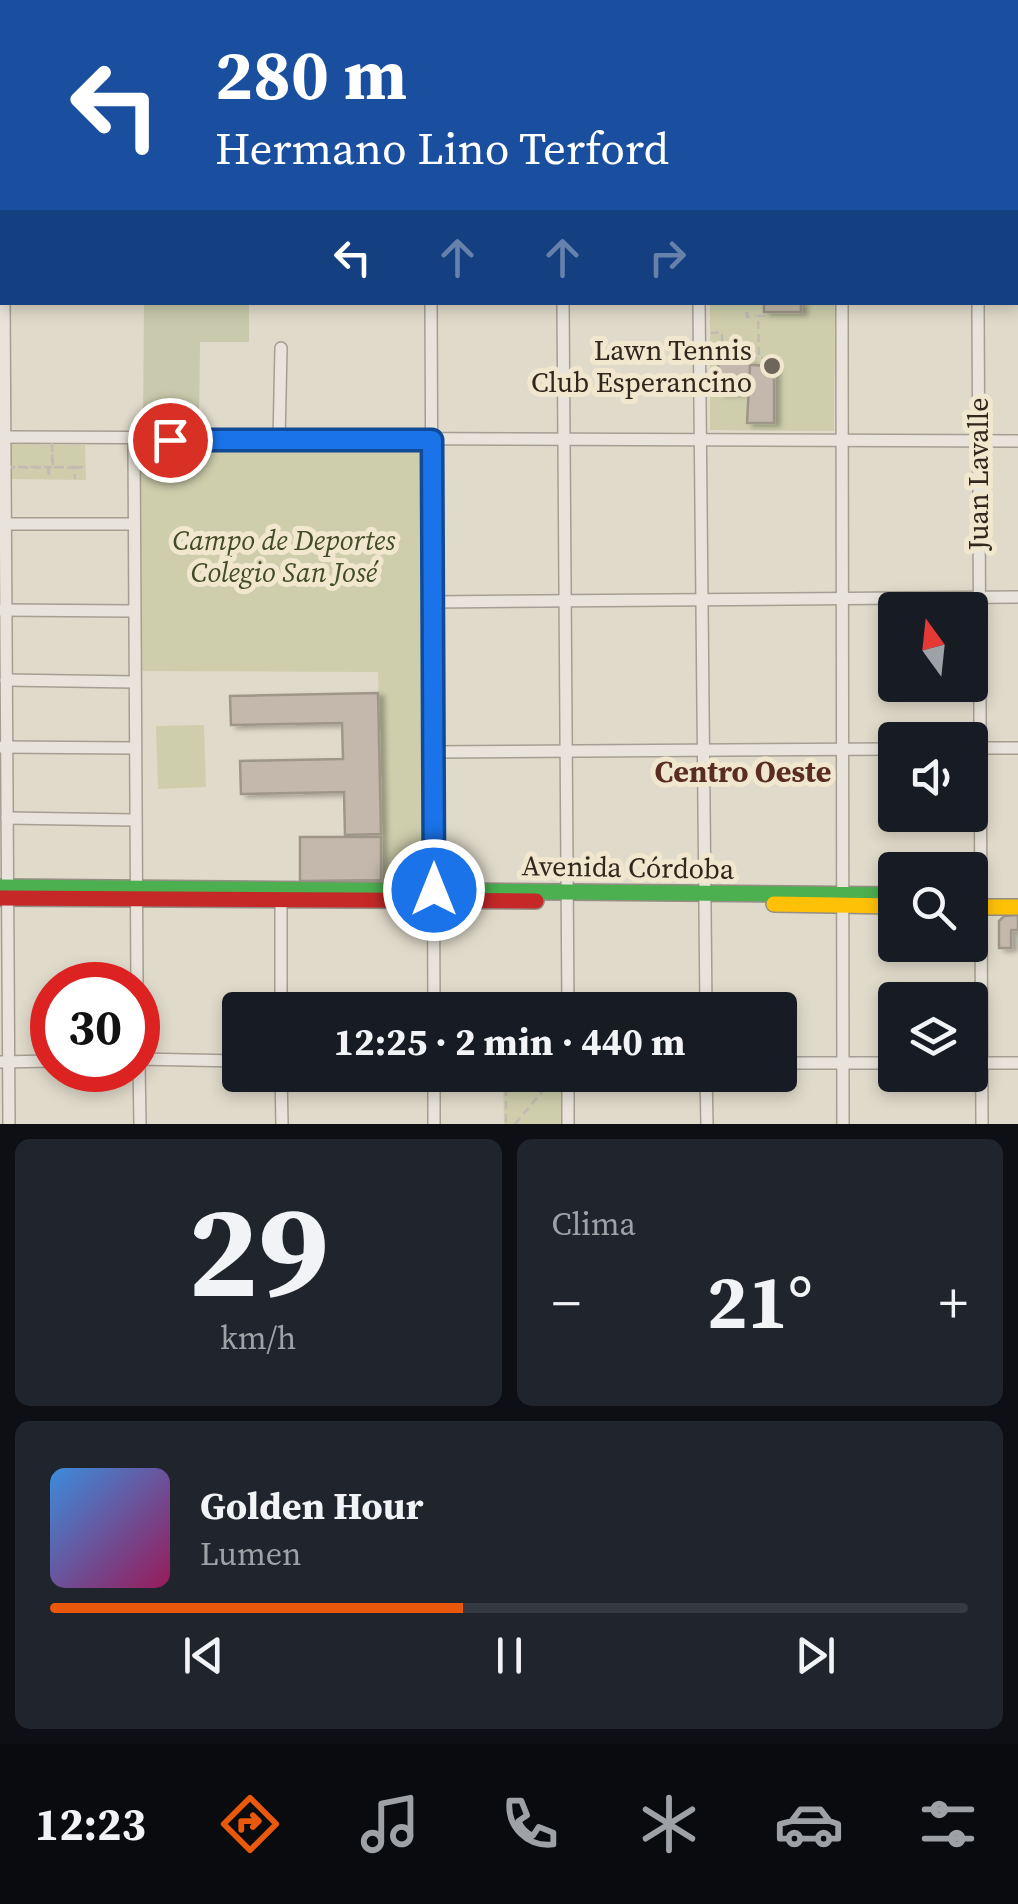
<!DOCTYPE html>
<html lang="es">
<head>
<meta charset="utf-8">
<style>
  :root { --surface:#171b24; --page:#20242c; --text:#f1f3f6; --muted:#9ea1a6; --line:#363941; --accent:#ea580c }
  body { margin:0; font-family:"Source Serif 4",serif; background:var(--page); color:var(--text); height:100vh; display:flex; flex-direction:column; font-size:38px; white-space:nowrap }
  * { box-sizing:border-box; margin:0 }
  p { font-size:32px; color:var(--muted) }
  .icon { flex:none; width:55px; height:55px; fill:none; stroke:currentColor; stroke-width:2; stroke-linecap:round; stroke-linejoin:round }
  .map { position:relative; height:1124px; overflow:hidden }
  .side { display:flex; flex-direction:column; gap:15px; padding:15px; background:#0d0f14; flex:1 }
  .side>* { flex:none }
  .hud { position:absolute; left:0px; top:0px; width:1020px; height:305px; box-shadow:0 5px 15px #0003; background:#1a4fa0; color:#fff; overflow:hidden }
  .needle { width:65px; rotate:345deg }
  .fabs { position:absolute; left:878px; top:592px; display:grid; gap:20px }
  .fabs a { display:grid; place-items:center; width:110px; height:110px; border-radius:10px; background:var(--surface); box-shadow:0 5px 15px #0003; font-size:50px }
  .speed { position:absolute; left:30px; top:962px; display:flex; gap:20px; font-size:50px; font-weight:700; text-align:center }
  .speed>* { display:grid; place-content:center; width:130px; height:130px; border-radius:50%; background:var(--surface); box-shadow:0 5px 15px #0003; line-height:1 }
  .speed .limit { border:15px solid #d22; background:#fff; color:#111 }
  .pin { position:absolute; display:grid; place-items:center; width:85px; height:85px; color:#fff; margin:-42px; border:5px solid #fff; border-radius:50%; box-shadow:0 2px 10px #0007 }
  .me { position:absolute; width:110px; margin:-55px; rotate:0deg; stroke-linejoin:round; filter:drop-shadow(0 0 8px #0008) }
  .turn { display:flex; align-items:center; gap:35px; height:210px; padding:0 50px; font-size:45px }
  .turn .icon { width:130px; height:130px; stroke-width:2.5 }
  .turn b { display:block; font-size:70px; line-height:85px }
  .lanes { display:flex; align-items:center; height:95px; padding:0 50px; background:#0003; justify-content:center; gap:50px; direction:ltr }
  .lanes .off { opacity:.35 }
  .big { font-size:75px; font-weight:700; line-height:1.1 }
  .side .tile { flex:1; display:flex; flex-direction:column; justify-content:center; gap:15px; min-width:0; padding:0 35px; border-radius:15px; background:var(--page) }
  .side .dial { align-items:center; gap:0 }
  .dial b { font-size:130px; line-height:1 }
  .song { display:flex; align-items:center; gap:30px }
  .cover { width:120px; height:120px; border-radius:15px; background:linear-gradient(135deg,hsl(210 70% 55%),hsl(330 70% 35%)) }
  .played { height:10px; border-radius:5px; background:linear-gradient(90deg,var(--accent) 45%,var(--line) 45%) }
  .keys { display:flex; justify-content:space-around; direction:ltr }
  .heat { display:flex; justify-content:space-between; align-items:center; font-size:55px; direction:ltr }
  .side .tiles { flex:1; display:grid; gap:15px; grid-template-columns:1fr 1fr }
  .tile:last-child { grid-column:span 2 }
  .trip { position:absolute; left:222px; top:992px; width:575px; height:100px; border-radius:10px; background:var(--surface); box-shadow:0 5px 15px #0003; font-weight:700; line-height:100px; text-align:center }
  .tab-bar { display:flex; height:160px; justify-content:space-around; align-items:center; background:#090b0e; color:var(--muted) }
  .tab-bar .icon { width:70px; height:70px }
  .tab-bar .selected { color:var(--accent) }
  .tab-bar b { font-size:45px; color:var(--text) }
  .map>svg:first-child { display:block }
</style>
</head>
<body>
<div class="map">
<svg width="1018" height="1124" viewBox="0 0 1018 1124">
  <defs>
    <filter id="shadow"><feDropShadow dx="5.5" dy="3" stdDeviation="2.5" flood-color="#0004"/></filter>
  </defs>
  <rect width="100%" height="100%" fill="#e0daca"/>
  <g fill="#cecead">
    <path d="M 710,303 L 835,303 L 834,431 L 710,430 Z"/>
    <path d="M 134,440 L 431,440 L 433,882 L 382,882 L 378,672 L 137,671 Z"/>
    <path d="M 9,444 L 85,445 L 86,480 L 10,479 Z"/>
    <path d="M 204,725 L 206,787 L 158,789 L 156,726 Z"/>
    <path d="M 503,1075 L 566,1075 L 567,1124 L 504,1124 Z"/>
  </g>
  <path fill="#c9c9ad" d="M 144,303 L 249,303 L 249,342 L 200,342 L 199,427 L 143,427 Z"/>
  <g fill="#c3b8ab" stroke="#9f968a" stroke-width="2.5" filter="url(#shadow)">
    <rect x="291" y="0" width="107" height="2"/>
    <rect x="764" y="302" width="37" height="10"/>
    <path d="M 750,361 L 751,392 L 719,392 L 718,362 Z"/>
    <path d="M 750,365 L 774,366 L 774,423 L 747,423 Z"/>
    <path d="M 378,693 L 381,834 L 345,835 L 344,792 L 241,794 L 240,761 L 343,759 L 342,723 L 231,725 L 230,696 Z"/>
    <path d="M 300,837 L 381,837 L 381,880 L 300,881 Z"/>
    <path d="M 1018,915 L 1018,930 L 1011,930 L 1011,948 L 999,948 L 999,921 L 1004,916 Z"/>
  </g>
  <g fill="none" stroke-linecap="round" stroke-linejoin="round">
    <g stroke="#a59e93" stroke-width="8">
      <path id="lane" d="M 0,59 L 2,59"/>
    </g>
    <g stroke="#a59e93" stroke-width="14">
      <g id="street">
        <path d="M 2,0 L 2,23"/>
        <path d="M 429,0 L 429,2"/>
        <path d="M 972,0 L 972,2"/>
        <path d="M 562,2 L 562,0"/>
        <path d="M 696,2 L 696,0"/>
        <path d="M 840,2 L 840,0"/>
        <path d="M 4,302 L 9,1124"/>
        <path d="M 431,302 L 434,1010"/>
        <path d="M 563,302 L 568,1010"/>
        <path d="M 699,302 L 706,1010"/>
        <path d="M 842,304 L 843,1124"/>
        <path d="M 978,304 L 982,1124"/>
        <path d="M 0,437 L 1018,441"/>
        <path d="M 134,440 L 137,985"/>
        <path d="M 279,440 L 281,348"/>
        <path d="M 7,524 L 132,524"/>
        <path d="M 432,602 L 1018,597"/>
        <path d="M 2,610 L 133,611"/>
        <path d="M 6,680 L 133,682"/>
        <path d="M 2,747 L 133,748"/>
        <path d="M 970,748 L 1018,748"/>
        <path d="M 433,752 L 895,749"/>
        <path d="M 7,818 L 134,820"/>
        <path d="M 281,899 L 281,1010"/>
        <path d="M 138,1005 L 140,1124"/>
        <path d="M 138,1059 L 240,1061"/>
        <path d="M 0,1062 L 52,1061"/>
        <path d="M 780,1063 L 895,1063"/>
        <path d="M 970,1063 L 1018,1063"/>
        <path d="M 281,1075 L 282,1124"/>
        <path d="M 434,1075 L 434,1124"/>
        <path d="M 568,1075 L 568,1124"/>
        <path d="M 706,1075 L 707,1124"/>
      </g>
    </g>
    <g stroke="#948e84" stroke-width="18">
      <path id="fast" d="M 0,887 L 895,895"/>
    </g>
    <g stroke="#948e84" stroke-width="18">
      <g id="slow">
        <path d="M 774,904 L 895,906"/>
        <path d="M 970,907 L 1018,907"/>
      </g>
    </g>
    <g stroke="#948e84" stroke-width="18">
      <path id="jam" d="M 0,898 L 536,901"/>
    </g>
    <g stroke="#c1bbb2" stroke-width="2.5" stroke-dasharray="8 5" stroke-linecap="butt">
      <path d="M 747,312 L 747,317 L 756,316"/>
      <path d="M 711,333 L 722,332 L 722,359 L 759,358 L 758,316 L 770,316"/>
      <path d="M 761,358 L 774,358 L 774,382"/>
      <path d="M 52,444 L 53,467 L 82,467 L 75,468 L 75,478 L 74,468 L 49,467 L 49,477 L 48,468 L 10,467 L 52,467 Z"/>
      <path d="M 506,1075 L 506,1124"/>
      <path d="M 515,1124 L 556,1075"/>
    </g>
    <use href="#lane" stroke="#e8e4db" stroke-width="5"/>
    <use href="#street" stroke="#e8e4db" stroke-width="11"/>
    <use href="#fast" stroke="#4caf50" stroke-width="15"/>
    <use href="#slow" stroke="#ffc107" stroke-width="15"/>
    <use href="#jam" stroke="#c62828" stroke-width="15"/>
  </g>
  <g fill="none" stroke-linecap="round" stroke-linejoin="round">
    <g stroke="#114b97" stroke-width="25">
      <path id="route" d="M 170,440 L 432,440 L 434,890"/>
    </g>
    <use href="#route" stroke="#1a73e8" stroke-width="18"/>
  </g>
  <circle fill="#6e665a" stroke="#f1e7cf" stroke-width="4" cx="772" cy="366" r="10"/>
  <g text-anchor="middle" stroke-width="10" stroke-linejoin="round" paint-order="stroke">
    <g font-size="28" fill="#31271d" stroke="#f1e7cf" text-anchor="end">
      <text x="752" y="360">Lawn Tennis<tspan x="752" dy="32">Club Esperancino</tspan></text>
    </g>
    <g font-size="28" fill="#31271d" stroke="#f1e7cf">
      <text transform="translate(978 474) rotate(-90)" y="10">Juan Lavalle</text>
      <text transform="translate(628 867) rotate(1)" y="10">Avenida Córdoba</text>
    </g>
    <g font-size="28" font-style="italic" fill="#424c26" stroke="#f1e7cf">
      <text x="284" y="550">Campo de Deportes<tspan x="284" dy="32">Colegio San José</tspan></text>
    </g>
    <g font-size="30" font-weight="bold" fill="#592d21" stroke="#f1e7cf">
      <text x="743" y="782">Centro Oeste</text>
    </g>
  </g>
</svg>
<div class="fabs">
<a><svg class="needle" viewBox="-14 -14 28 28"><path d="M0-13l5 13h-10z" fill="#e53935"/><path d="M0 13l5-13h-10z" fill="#9ea1a6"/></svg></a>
<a><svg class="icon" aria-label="sound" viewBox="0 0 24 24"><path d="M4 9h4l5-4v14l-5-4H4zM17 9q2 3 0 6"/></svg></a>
<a><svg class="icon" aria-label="search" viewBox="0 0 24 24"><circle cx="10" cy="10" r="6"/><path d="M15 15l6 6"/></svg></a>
<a><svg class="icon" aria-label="layers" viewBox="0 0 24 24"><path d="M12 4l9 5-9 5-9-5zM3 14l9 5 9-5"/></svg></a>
</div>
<div class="speed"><div class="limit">30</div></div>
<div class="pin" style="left:170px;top:440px;background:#d93025"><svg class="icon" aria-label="arrive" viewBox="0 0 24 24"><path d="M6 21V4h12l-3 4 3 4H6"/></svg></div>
<svg class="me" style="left:434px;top:890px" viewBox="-20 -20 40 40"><circle r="17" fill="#1a73e8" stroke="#fff" stroke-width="3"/><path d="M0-11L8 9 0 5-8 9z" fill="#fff"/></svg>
<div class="trip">12:25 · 2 min · 440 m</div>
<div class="hud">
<div class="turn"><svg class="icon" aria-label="left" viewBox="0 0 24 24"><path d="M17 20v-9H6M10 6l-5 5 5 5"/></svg><div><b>280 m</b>Hermano Lino Terford</div></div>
<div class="lanes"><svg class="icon" aria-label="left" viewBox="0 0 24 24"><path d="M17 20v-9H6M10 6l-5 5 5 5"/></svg><svg class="icon off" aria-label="ahead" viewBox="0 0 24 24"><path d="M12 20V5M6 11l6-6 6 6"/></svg><svg class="icon off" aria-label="ahead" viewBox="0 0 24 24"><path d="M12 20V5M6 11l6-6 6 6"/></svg><svg class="icon off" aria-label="right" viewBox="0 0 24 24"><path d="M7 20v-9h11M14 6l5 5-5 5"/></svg></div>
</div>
</div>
<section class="side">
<div class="tiles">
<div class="tile dial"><b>29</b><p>km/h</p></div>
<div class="tile"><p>Clima</p>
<div class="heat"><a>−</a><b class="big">21°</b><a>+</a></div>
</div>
<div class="tile">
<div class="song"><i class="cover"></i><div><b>Golden Hour</b><p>Lumen</p></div></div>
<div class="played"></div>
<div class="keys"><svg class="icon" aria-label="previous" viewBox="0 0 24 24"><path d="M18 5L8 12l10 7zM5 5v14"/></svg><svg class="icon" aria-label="pause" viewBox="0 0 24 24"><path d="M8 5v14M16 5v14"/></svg><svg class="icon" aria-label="next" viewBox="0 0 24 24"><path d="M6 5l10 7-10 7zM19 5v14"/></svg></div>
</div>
</div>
</section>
<nav class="tab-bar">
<b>12:23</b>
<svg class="icon selected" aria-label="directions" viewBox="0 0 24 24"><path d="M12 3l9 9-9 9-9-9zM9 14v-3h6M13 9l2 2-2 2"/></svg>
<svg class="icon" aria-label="music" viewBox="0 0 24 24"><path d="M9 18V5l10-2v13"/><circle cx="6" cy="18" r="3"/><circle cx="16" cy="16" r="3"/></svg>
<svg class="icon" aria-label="phone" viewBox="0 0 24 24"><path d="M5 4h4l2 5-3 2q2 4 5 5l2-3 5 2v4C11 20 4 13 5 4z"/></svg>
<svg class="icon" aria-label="climate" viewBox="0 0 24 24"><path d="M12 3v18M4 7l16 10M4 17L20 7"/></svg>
<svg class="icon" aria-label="car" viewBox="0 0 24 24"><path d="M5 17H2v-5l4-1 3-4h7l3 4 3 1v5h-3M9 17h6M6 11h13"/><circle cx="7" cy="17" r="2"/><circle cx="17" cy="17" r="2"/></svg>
<svg class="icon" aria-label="filters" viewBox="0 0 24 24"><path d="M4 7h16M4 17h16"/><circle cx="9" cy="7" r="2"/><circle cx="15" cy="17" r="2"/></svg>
</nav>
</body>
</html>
